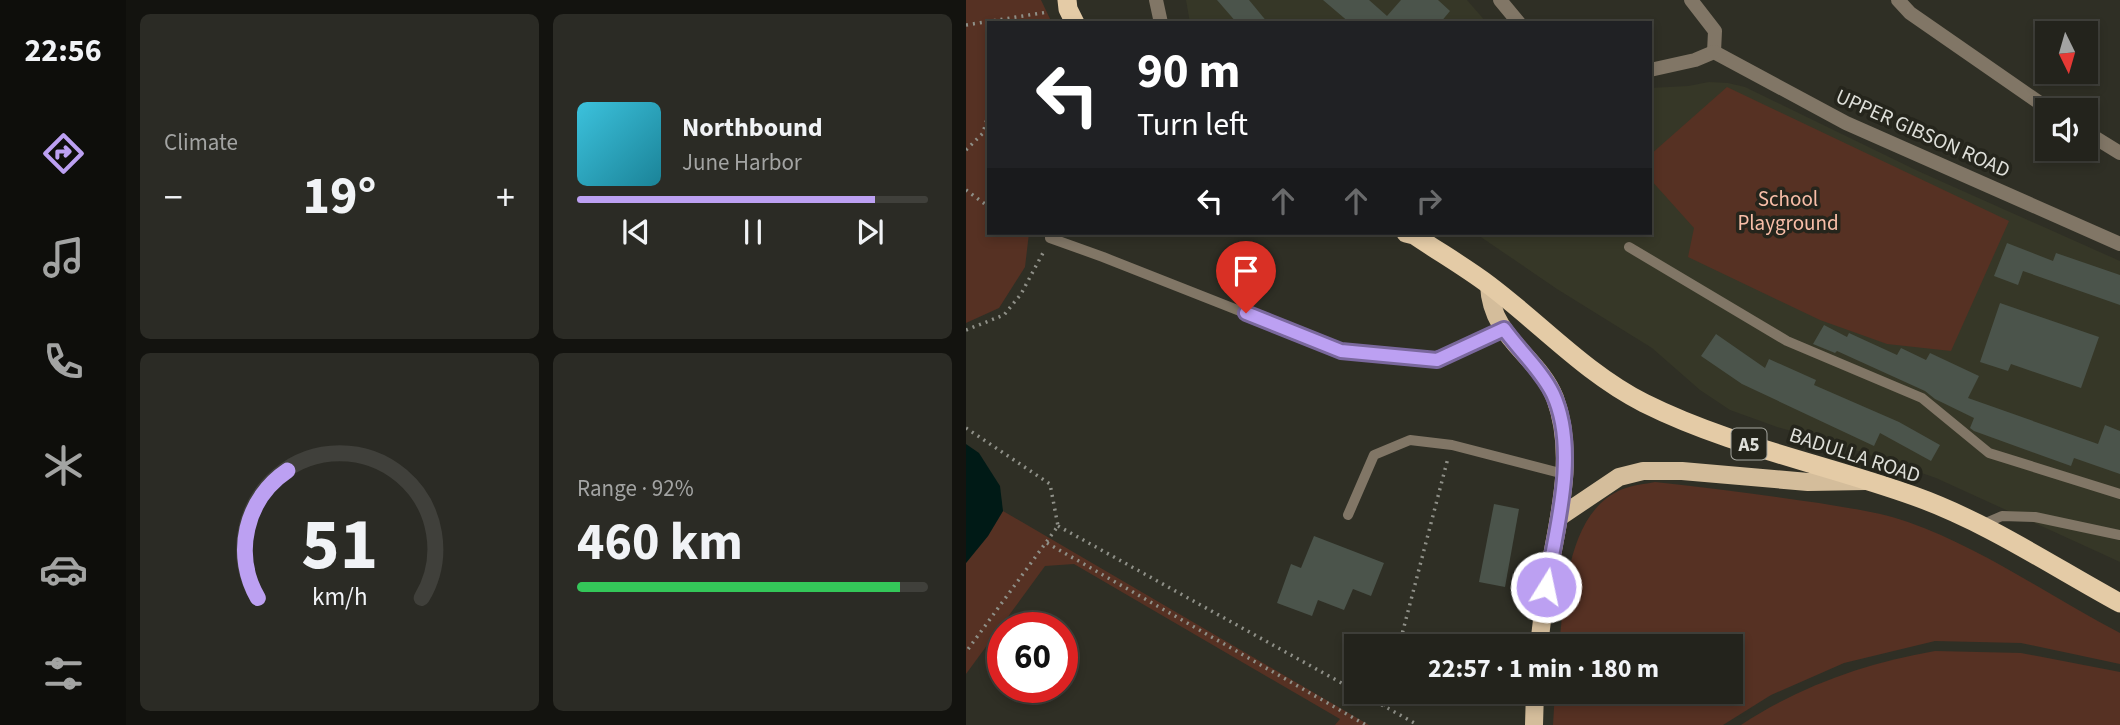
<!DOCTYPE html>
<html lang="en">
<head>
<meta charset="utf-8">
<style>
  :root { --surface:#23231c; --page:#2b2b25; --text:#f1f3f6; --muted:#a3a4a3; --line:#40403b; --accent:#bca0f2 }
  body { margin:0; font-family:"Source Sans 3",sans-serif; background:var(--page); color:var(--text); height:100vh; display:flex; flex-direction:column; font-size:26px; white-space:nowrap }
  * { box-sizing:border-box; margin:0 }
  p { font-size:23px; color:var(--muted) }
  .icon { flex:none; width:38px; height:38px; fill:none; stroke:currentColor; stroke-width:2; stroke-linecap:round; stroke-linejoin:round }
  .map { position:relative; flex:1; overflow:hidden }
  .details { display:flex; flex-direction:column; gap:14px; padding:14px; background:#13130f; width:840px }
  .details>* { flex:none }
  .hud { position:absolute; left:21px; top:21px; width:665px; height:214px; border-radius:0px; box-shadow:0 4px 10px #0003,0 0 0 2px var(--line); background:#202124; color:#fff; overflow:hidden }
  .needle { width:46px; rotate:175deg }
  .tools { position:absolute; left:1069px; top:21px; display:grid; gap:14px }
  .tools a { display:grid; place-items:center; width:63px; height:63px; border-radius:0px; background:var(--surface); box-shadow:0 4px 10px #0003,0 0 0 2px var(--line); font-size:35px }
  .speed { position:absolute; left:21px; top:612px; display:flex; gap:14px; font-size:35px; font-weight:700; text-align:center }
  .speed>* { display:grid; place-content:center; width:91px; height:91px; border-radius:50%; background:var(--surface); box-shadow:0 4px 10px #0003,0 0 0 2px var(--line); line-height:1 }
  .speed .limit { border:10px solid #d22; background:#fff; color:#111 }
  .pin { position:absolute; display:grid; place-items:center; width:60px; height:60px; color:#fff; margin:-72px -30px; border-radius:50% 50% 50% 0; rotate:-45deg; box-shadow:0 0 7px #0007 }
  .pin .icon { rotate:45deg }
  .me { position:absolute; width:77px; margin:-38px; rotate:10deg; stroke-linejoin:round; filter:drop-shadow(0 0 5px #0008) }
  .turn { display:flex; align-items:center; gap:24px; height:147px; padding:0 35px; font-size:32px }
  .turn .icon { width:91px; height:91px; stroke-width:2.5 }
  .turn b { display:block; font-size:49px; line-height:60px }
  .lanes { display:flex; align-items:center; height:66px; padding:0 35px; background:#0003; justify-content:center; gap:35px; direction:ltr }
  .lanes .off { opacity:.35 }
  .big { font-size:52px; font-weight:700; line-height:1.1 }
  .details .widget { flex:1; display:flex; flex-direction:column; justify-content:center; gap:10px; min-width:0; padding:0 24px; border-radius:10px; background:var(--page) }
  .details .dial { align-items:center; gap:0 }
  .dial svg { height:182px; overflow:visible; fill:none; stroke:var(--line); stroke-width:7; stroke-linecap:round; text-anchor:middle }
  .dial text { fill:var(--text); stroke:none }
  .song { display:flex; align-items:center; gap:21px }
  .cover { width:84px; height:84px; border-radius:10px; background:linear-gradient(135deg,hsl(190 70% 55%),hsl(190 70% 35%)) }
  .played { height:7px; border-radius:4px; background:linear-gradient(90deg,var(--accent) 85%,var(--line) 85%) }
  .keys { display:flex; justify-content:space-around; direction:ltr }
  .heat { display:flex; justify-content:space-between; align-items:center; font-size:38px; direction:ltr }
  .charge { height:10px; border-radius:5px; background:linear-gradient(90deg,#34c759 92%,var(--line) 0) }
  .details .tiles { flex:1; display:grid; gap:14px; grid-template-columns:repeat(2,1fr) }
  .trip { position:absolute; left:378px; top:634px; width:399px; height:70px; border-radius:0px; background:var(--surface); box-shadow:0 4px 10px #0003,0 0 0 2px var(--line); font-weight:700; line-height:70px; text-align:center }
  main { display:flex; flex:1; min-height:0 }
  .menu { display:flex; flex-direction:column; width:126px; justify-content:space-around; align-items:center; background:#0e0e0b; color:var(--muted) }
  .menu .icon { width:49px; height:49px }
  .menu .selected { color:var(--accent) }
  .menu b { font-size:32px; color:var(--text) }
  .map>svg:first-child { display:block }
</style>
</head>
<body>
<main>
<nav class="menu">
<b>22:56</b>
<svg class="icon selected" aria-label="directions" viewBox="0 0 24 24"><path d="M12 3l9 9-9 9-9-9zM9 14v-3h6M13 9l2 2-2 2"/></svg>
<svg class="icon" aria-label="music" viewBox="0 0 24 24"><path d="M9 18V5l10-2v13"/><circle cx="6" cy="18" r="3"/><circle cx="16" cy="16" r="3"/></svg>
<svg class="icon" aria-label="phone" viewBox="0 0 24 24"><path d="M5 4h4l2 5-3 2q2 4 5 5l2-3 5 2v4C11 20 4 13 5 4z"/></svg>
<svg class="icon" aria-label="climate" viewBox="0 0 24 24"><path d="M12 3v18M4 7l16 10M4 17L20 7"/></svg>
<svg class="icon" aria-label="car" viewBox="0 0 24 24"><path d="M5 17H2v-5l4-1 3-4h7l3 4 3 1v5h-3M9 17h6M6 11h13"/><circle cx="7" cy="17" r="2"/><circle cx="17" cy="17" r="2"/></svg>
<svg class="icon" aria-label="filters" viewBox="0 0 24 24"><path d="M4 7h16M4 17h16"/><circle cx="9" cy="7" r="2"/><circle cx="15" cy="17" r="2"/></svg>
</nav>
<section class="details">
<div class="tiles">
<div class="widget"><p>Climate</p>
<div class="heat"><a>−</a><b class="big">19°</b><a>+</a></div>
</div>
<div class="widget">
<div class="song"><i class="cover"></i><div><b>Northbound</b><p>June Harbor</p></div></div>
<div class="played"></div>
<div class="keys"><svg class="icon" aria-label="previous" viewBox="0 0 24 24"><path d="M18 5L8 12l10 7zM5 5v14"/></svg><svg class="icon" aria-label="pause" viewBox="0 0 24 24"><path d="M8 5v14M16 5v14"/></svg><svg class="icon" aria-label="next" viewBox="0 0 24 24"><path d="M6 5l10 7-10 7zM19 5v14"/></svg></div>
</div>
<div class="widget dial"><svg viewBox="0 0 100 80">
<path d="M14 69A42 42 0 1 1 86 69"/>
<path d="M14 69A42 42 0 0 1 27 13" stroke="#bca0f2"/>
<text x="50" y="56" font-size="32" font-weight="700">51</text>
<text x="50" y="72" font-size="11">km/h</text>
</svg></div>
<div class="widget"><p>Range · 92%</p><b class="big">460 km</b><div class="charge"></div></div>
</div>
</section>
<div class="map">
<svg width="1154" height="725" viewBox="0 0 1154 725">
  <rect width="100%" height="100%" fill="#2f2f25"/>
  <g fill="#363727">
    <path d="M 220,0 L 501,0 L 521,23 L 224,23 Z"/>
    <path d="M 743,82 L 762,83 L 779,87 L 952,171 L 1154,261 L 1154,562 L 970,478 L 875,445 L 811,427 L 764,410 L 734,390 L 686,348 L 591,289 L 509,233 L 684,233 L 684,88 L 722,86 Z"/>
  </g>
  <g fill="#563123">
    <path d="M 0,0 L 75,0 L 86,23 L 23,23 L 23,233 L 63,233 L 59,267 L 33,308 L 0,323 Z"/>
    <path d="M 761,87 L 1043,221 L 985,351 L 921,344 L 854,320 L 722,257 L 728,228 L 684,179 L 684,155 Z"/>
    <path d="M 689,482 C 744,488 799,495 853,503 C 882,508 914,512 942,522 C 1018,549 1083,596 1154,633 L 1154,664 L 1055,643 L 969,641 L 878,663 L 805,695 L 757,725 L 587,725 L 589,691 L 765,691 L 765,646 L 593,646 C 599,595 601,511 657,489 C 667,485 679,484 689,482 Z"/>
    <path d="M 37,511 L 403,725 L 369,725 L 374,719 L 108,564 L 79,566 L 0,674 L 0,563 L 22,536 Z"/>
    <path d="M 969,651 L 1055,653 L 1154,672 L 1154,725 L 775,725 C 834,686 900,663 969,651 Z"/>
  </g>
  <path fill="#001a16" d="M 0,444 L 13,453 L 34,486 L 37,511 L 22,536 L 0,563 Z"/>
  <g fill="#4b544b">
    <path d="M 251,0 L 283,0 L 302,23 L 271,23 Z"/>
    <path d="M 357,0 L 403,0 L 421,16 L 435,0 L 472,0 L 484,11 L 474,23 L 384,23 Z"/>
    <path d="M 1041,243 L 1087,261 L 1090,253 L 1154,275 L 1154,305 L 1057,271 L 1052,285 L 1028,276 Z"/>
    <path d="M 1034,303 L 1133,337 L 1115,388 L 1045,364 L 1042,371 L 1014,362 Z"/>
    <path d="M 858,325 L 881,337 L 883,333 L 931,355 L 935,348 L 960,360 L 964,353 L 1013,376 L 1002,398 L 1132,444 L 1139,425 L 1154,431 L 1154,474 L 1108,458 L 1105,466 L 1008,431 L 1004,428 L 1008,418 L 969,399 L 959,391 L 871,351 L 869,353 L 847,344 Z"/>
    <path d="M 750,334 L 799,368 L 803,359 L 850,380 L 848,385 L 933,422 L 974,445 L 965,461 L 914,433 L 908,446 L 776,384 L 735,356 Z"/>
    <path d="M 528,504 L 553,509 L 539,587 L 513,582 Z"/>
    <path d="M 348,536 L 418,563 L 405,596 L 387,589 L 378,610 L 352,600 L 346,616 L 311,603 L 325,564 L 335,568 Z"/>
  </g>
  <g fill="none" stroke-linecap="round" stroke-linejoin="round">
    <g stroke="#8f9088" stroke-width="3.5" stroke-dasharray="2 5" stroke-linecap="butt">
      <path d="M 0,25 L 82,12"/>
      <path d="M 0,150 L 17,133 L 23,112"/>
      <path d="M 0,190 L 23,207"/>
      <path d="M 0,330 L 38,315 L 55,294 L 78,251"/>
      <path d="M 0,428 L 84,484 L 92,526 L 0,652"/>
      <path d="M 92,526 L 390,691"/>
      <path d="M 81,543 L 400,725"/>
      <path d="M 433,646 L 482,458"/>
      <path d="M 391,691 L 452,725"/>
      <path d="M 417,706 L 421,691"/>
    </g>
    <g stroke="#817666" stroke-width="10">
      <path d="M 84,238 L 137,257 L 375,351 L 471,360 L 538,329"/>
      <path d="M 663,247 L 821,341 L 956,398 L 1023,453 L 1154,494"/>
      <path d="M 382,515 L 408,455 L 444,440 L 486,445 L 598,474"/>
      <path d="M 1015,525 L 1036,516 L 1069,517 L 1154,535"/>
    </g>
    <g stroke="#817666" stroke-width="14">
      <path d="M 190,0 L 195,23"/>
      <path d="M 534,0 L 553,23"/>
      <path d="M 725,0 L 749,31 L 748,52"/>
      <path d="M 932,0 L 944,13 L 1084,110"/>
      <path d="M 748,52 L 880,123 L 1154,244"/>
      <path d="M 684,70 L 729,60 L 748,52"/>
      <path d="M 1120,132 L 1154,153"/>
    </g>
    <g stroke="#d4bd9b" stroke-width="18">
      <path d="M 523,285 C 525,339 572,355 589,398 C 609,452 594,512 584,566 C 579,593 576,619 573,646"/>
      <path d="M 595,516 L 653,477 L 677,471 L 716,471 L 842,482 L 900,481"/>
      <path d="M 568,725 L 569,691"/>
    </g>
    <g stroke="#e4cba6" stroke-width="19">
      <path d="M 101,0 L 102,9 L 109,23"/>
      <path d="M 440,233 L 448,235 C 473,252 499,267 523,285 C 575,324 619,373 678,403 C 764,446 859,464 948,496 C 1021,522 1086,566 1154,603"/>
    </g>
  </g>
  <g fill="none" stroke-linecap="round" stroke-linejoin="round">
    <g stroke="#7a689d" stroke-width="18">
      <path id="route" d="M 280,313 L 375,351 L 471,360 L 538,329 C 553,350 576,371 587,394 C 613,450 590,530 580,587"/>
    </g>
    <use href="#route" stroke="#bca0f2" stroke-width="12"/>
  </g>
  <g text-anchor="middle" stroke-width="7" stroke-linejoin="round" paint-order="stroke">
    <rect fill="#25251c" stroke="#a6a7a0" stroke-width="2" x="765.5" y="428.5" width="35" height="31" rx="5"/>
    <g font-size="19" font-weight="bold" fill="#dedfd9">
      <text x="783" y="451">A5</text>
    </g>
    <g font-size="21" fill="#dedfd9" stroke="#25251c">
      <text transform="translate(957 133) rotate(24)" y="7">UPPER GIBSON ROAD</text>
      <text transform="translate(889 455) rotate(18)" y="7">BADULLA ROAD</text>
    </g>
    <g font-size="21" fill="#f8bea8" stroke="#25251c">
      <text x="822" y="206">School<tspan x="822" dy="24">Playground</tspan></text>
    </g>
  </g>
</svg>
<div class="tools">
<a><svg class="needle" viewBox="-14 -14 28 28"><path d="M0-13l5 13h-10z" fill="#e53935"/><path d="M0 13l5-13h-10z" fill="#a3a4a3"/></svg></a>
<a><svg class="icon" aria-label="sound" viewBox="0 0 24 24"><path d="M4 9h4l5-4v14l-5-4H4zM17 9q2 3 0 6"/></svg></a>
</div>
<div class="speed"><div class="limit">60</div></div>
<div class="pin" style="left:280px;top:313px;background:#d93025"><svg class="icon" aria-label="arrive" viewBox="0 0 24 24"><path d="M6 21V4h12l-3 4 3 4H6"/></svg></div>
<svg class="me" style="left:580px;top:587px" viewBox="-20 -20 40 40"><circle r="17" fill="#bca0f2" stroke="#fff" stroke-width="3"/><path d="M0-11L8 9 0 5-8 9z" fill="#fff"/></svg>
<div class="trip">22:57 · 1 min · 180 m</div>
<div class="hud">
<div class="turn"><svg class="icon" aria-label="left" viewBox="0 0 24 24"><path d="M17 20v-9H6M10 6l-5 5 5 5"/></svg><div><b>90 m</b>Turn left</div></div>
<div class="lanes"><svg class="icon" aria-label="left" viewBox="0 0 24 24"><path d="M17 20v-9H6M10 6l-5 5 5 5"/></svg><svg class="icon off" aria-label="ahead" viewBox="0 0 24 24"><path d="M12 20V5M6 11l6-6 6 6"/></svg><svg class="icon off" aria-label="ahead" viewBox="0 0 24 24"><path d="M12 20V5M6 11l6-6 6 6"/></svg><svg class="icon off" aria-label="right" viewBox="0 0 24 24"><path d="M7 20v-9h11M14 6l5 5-5 5"/></svg></div>
</div>
</div>
</main>
</body>
</html>
